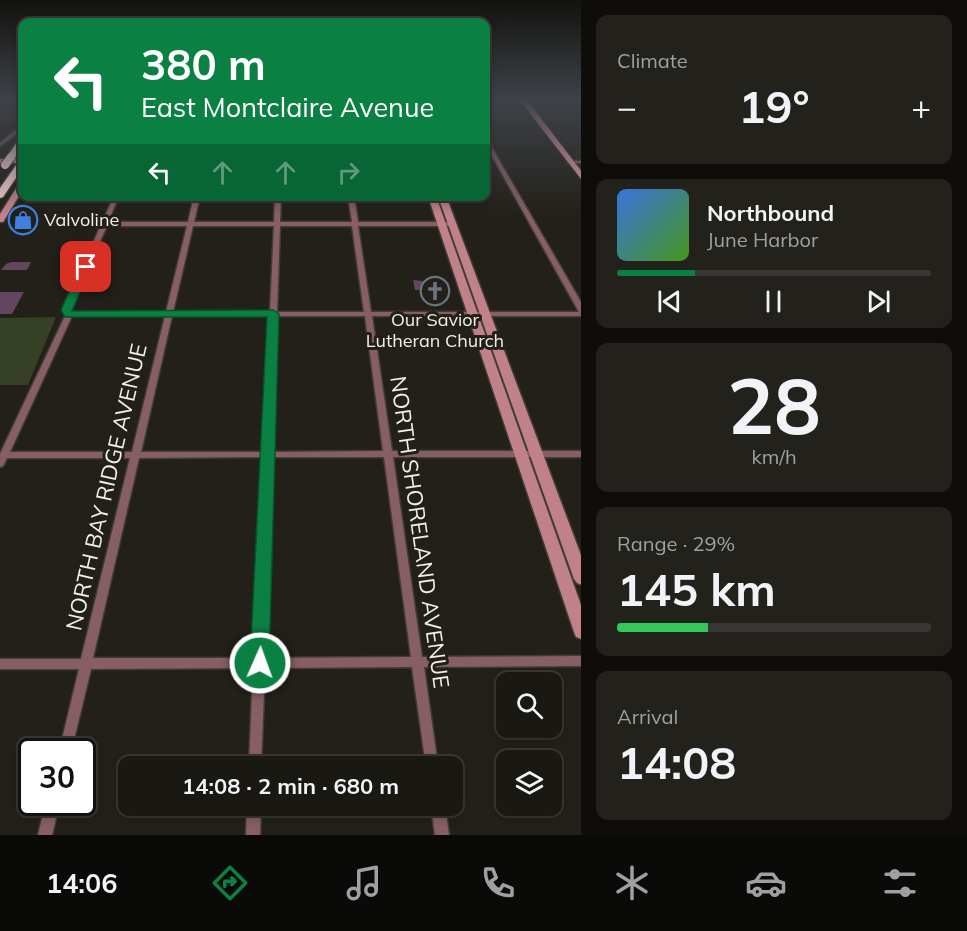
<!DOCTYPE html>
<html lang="en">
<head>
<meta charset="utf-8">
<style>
  :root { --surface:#1a1813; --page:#23211c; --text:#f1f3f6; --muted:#9fa0a0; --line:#383733; --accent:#0b8043 }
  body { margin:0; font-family:Mulish,sans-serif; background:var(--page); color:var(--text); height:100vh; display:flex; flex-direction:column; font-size:22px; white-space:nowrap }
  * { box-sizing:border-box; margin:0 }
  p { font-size:20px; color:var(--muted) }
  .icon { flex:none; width:33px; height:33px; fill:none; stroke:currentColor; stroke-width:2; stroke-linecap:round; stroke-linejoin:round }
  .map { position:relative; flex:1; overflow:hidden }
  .side { display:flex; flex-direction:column; gap:15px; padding:15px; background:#0e0d0a; width:386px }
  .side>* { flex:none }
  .top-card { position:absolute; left:18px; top:18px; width:472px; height:183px; border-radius:12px; box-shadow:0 3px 9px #0003,0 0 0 2px var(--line); background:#0b8043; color:#fff; overflow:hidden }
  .tools { position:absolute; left:496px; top:672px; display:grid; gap:12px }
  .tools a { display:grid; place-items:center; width:66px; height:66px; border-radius:12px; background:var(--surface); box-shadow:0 3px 9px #0003,0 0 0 2px var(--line); font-size:30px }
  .speed { position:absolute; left:18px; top:738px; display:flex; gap:12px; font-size:30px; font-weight:700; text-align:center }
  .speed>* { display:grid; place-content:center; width:78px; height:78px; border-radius:50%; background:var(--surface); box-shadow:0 3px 9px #0003,0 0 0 2px var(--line); line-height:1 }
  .speed .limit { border:3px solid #111; border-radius:9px; background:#fff; color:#111 }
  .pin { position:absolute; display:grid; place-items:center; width:51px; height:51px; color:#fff; margin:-26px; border-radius:12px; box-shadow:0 3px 9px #0006 }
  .me { position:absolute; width:66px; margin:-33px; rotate:2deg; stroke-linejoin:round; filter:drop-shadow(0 0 4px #0008) }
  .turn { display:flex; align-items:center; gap:21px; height:126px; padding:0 24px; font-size:27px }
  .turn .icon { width:78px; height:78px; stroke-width:2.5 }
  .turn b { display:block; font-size:42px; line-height:51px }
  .lanes { display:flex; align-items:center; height:57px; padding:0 24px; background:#0003; justify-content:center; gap:30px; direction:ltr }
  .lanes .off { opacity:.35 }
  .big { font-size:45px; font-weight:700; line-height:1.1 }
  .side .card { flex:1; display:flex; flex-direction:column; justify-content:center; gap:9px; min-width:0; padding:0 21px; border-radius:12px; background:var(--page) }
  .side .dial { align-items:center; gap:0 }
  .dial b { font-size:78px; line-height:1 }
  .song { display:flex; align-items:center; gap:18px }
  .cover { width:72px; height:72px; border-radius:9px; background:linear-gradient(135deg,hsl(220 70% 55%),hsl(100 70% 35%)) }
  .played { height:6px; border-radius:3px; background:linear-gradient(90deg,var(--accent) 25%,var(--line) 25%) }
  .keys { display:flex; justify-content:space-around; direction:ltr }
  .heat { display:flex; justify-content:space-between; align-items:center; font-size:33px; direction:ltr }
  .charge { height:9px; border-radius:4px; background:linear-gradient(90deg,#34c759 29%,var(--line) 0) }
  .trip { position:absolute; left:118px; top:756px; width:345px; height:60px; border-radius:12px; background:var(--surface); box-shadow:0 3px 9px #0003,0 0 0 2px var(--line); font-weight:700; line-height:60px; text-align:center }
  .dock { display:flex; height:96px; justify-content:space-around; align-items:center; background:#0a0a08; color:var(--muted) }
  .dock .icon { width:42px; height:42px }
  .dock .current { color:var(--accent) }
  .dock b { font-size:27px; color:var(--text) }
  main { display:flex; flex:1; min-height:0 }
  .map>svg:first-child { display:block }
</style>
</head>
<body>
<main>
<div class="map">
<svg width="582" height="835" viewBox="0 0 582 835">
  <rect width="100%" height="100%" fill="#222019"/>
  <path fill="#364024" d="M 56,317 L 28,385 L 0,385 L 0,318 Z"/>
  <g fill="#64455f">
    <path d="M 11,262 L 31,262 L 27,270 L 1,270 L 6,264 Z"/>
    <path d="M 413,280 L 439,283 L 442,303 L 429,303 L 425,290 L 415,290 Z"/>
    <path d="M 0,292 L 24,292 L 12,314 L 0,314 Z"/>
  </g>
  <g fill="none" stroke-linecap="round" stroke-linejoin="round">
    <g stroke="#3f3d36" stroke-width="3">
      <g id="street">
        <path d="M 20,127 L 22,127 L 22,130 L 0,146 L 0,143 Z"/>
        <path d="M 486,140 L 488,141 L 582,304 L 582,316 L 372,316 L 392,451 L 582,451 L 582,457 L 393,457 L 422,657 L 582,656 L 582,666 L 424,667 L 438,766 L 426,766 L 412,667 L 265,668 L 261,766 L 249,766 L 253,668 L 91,669 L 71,752 L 59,752 L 79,669 L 0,669 L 0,659 L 81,659 L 130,458 L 7,458 L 3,466 L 0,467 L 0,454 L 66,314 L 63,310 L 114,196 L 119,196 L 108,222 L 188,222 L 194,196 L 200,196 L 194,222 L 274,222 L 275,196 L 281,196 L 280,222 L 352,222 L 348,196 L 354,196 L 358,222 L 452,222 L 455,224 L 452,226 L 358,226 L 371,312 L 579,312 L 486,145 ZM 107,226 L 187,226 L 166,312 L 71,312 L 69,310 ZM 193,226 L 274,226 L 270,312 L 173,312 ZM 280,226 L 352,226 L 364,312 L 277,312 ZM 72,316 L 165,316 L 132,452 L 10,452 ZM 172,316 L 270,316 L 263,452 L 141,452 ZM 277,316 L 365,316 L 383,451 L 272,452 ZM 263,457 L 254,658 L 93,658 L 139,458 ZM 272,457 L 384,457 L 411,657 L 265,658 Z"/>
        <rect x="568" y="161" width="14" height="2"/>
        <path d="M 46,802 L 60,802 L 52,835 L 38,835 Z"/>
        <path d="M 247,806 L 261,806 L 260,835 L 246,835 Z"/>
        <path d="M 431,806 L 445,806 L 449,835 L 435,835 Z"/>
      </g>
    </g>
    <g stroke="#3f3d36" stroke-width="3">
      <g id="secondary">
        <rect x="0" y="159" width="22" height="4"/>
        <path d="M 19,184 L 22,184 L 22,191 L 3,222 L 0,222 L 0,214 Z"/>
        <path d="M 428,196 L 436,196 L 582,608 L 582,639 L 576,637 L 574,632 Z"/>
        <path d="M 438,196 L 446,196 L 582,558 L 582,585 L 577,583 L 574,579 Z"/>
      </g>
    </g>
    <g stroke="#3f3d36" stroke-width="2">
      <path id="primary" d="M 519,99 L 526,99 L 582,172 L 582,180 Z"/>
    </g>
    <g stroke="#3f3d36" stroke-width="3">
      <g id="highway">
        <path d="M 19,139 L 22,139 L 22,146 L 14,159 L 8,159 L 7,157 Z"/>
        <path d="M 22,160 L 22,169 L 3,197 L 0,198 L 0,188 L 19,161 Z"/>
      </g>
    </g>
    <use href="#street" fill="#865e64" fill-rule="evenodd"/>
    <use href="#secondary" fill="#c1818b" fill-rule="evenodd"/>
    <use href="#primary" fill="#ef9ca9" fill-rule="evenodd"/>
    <use href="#highway" fill="#f2c9ce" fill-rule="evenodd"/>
    <g stroke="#3f3d36" stroke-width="10" stroke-linecap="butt">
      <path id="highway-bridge" d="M 5,165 L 11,157"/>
    </g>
    <use href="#highway-bridge" stroke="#f2c9ce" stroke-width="8"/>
  </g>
  <linearGradient id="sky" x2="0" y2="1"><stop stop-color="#13120e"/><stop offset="0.46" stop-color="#3e4249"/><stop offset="1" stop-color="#3e4249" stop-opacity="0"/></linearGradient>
  <rect width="582" height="216" fill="url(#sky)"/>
  <path fill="#0b8043" stroke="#07532c" stroke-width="1.5" d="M 86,264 L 91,267 L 72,311 L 273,310 L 279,314 L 269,663 L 267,669 L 260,671 L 253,669 L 250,663 L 267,317 L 65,317 L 61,310 L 80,267 Z"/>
  <defs>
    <g id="shop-ring" transform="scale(1.5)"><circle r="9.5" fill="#222019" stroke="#3f7fe0" stroke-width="1.5"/><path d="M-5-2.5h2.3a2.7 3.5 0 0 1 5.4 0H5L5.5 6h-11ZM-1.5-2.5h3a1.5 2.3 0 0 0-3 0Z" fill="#3f7fe0"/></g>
    <g id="church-ring" transform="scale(1.5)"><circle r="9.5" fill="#222019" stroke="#6b7280" stroke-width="1.5"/><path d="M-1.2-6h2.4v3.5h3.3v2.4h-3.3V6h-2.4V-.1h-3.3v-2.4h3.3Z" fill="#6b7280"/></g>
  </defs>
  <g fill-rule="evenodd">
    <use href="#shop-ring" x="23" y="220"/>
    <use href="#church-ring" x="435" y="291"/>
  </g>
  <g text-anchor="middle" stroke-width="6" stroke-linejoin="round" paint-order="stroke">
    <g font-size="18" fill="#f0efea" stroke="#222019" text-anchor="start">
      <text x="44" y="226">Valvoline</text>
      <text x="435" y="326" text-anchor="middle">Our Savior<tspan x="435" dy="21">Lutheran Church</tspan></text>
    </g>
    <g font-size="22" fill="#f0efea" stroke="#222019">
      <text transform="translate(106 487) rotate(-77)" y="8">NORTH BAY RIDGE AVENUE</text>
      <text transform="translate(420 532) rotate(82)" y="8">NORTH SHORELAND AVENUE</text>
    </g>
  </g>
</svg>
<div class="tools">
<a><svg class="icon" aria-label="search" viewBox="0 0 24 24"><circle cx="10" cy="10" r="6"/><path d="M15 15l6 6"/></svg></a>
<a><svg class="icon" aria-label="layers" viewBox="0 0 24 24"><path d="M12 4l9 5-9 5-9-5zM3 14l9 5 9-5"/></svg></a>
</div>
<div class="speed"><div class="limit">30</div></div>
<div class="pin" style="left:86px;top:267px;background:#d93025"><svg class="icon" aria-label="arrive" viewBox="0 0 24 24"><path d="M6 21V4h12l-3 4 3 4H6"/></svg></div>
<svg class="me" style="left:260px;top:663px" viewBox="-20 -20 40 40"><circle r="17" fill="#0b8043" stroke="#fff" stroke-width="3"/><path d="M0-11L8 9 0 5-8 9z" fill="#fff"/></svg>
<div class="trip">14:08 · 2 min · 680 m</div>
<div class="top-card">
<div class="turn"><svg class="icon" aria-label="left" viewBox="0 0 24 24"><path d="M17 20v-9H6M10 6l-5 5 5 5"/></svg><div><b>380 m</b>East Montclaire Avenue</div></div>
<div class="lanes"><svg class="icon" aria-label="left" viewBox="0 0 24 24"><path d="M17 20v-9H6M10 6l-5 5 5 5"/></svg><svg class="icon off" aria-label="ahead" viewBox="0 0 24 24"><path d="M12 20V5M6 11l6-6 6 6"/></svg><svg class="icon off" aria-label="ahead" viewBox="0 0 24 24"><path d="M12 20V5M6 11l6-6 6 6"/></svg><svg class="icon off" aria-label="right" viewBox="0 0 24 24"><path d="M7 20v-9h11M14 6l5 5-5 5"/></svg></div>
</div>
</div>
<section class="side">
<div class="card"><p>Climate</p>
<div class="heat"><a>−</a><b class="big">19°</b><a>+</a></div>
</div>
<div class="card">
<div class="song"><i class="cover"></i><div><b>Northbound</b><p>June Harbor</p></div></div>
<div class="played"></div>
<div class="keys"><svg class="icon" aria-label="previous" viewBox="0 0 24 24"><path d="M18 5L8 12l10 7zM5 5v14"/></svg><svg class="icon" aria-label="pause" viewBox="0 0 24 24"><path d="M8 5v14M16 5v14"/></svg><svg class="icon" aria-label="next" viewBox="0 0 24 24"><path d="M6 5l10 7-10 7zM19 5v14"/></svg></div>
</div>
<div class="card dial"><b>28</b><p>km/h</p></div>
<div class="card"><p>Range · 29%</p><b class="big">145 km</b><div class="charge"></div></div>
<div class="card"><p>Arrival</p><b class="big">14:08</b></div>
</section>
</main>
<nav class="dock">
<b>14:06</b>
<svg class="icon current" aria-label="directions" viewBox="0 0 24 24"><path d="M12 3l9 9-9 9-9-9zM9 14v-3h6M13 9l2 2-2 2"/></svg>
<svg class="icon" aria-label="music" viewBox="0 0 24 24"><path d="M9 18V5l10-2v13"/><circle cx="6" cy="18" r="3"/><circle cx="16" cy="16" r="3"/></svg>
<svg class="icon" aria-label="phone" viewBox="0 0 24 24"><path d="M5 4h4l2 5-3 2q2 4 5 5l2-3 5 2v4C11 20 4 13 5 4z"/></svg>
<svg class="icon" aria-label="climate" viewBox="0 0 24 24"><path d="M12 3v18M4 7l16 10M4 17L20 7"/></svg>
<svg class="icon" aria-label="car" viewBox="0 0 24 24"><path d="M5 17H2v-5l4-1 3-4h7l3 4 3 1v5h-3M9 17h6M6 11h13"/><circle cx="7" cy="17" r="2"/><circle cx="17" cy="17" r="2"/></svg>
<svg class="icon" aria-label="filters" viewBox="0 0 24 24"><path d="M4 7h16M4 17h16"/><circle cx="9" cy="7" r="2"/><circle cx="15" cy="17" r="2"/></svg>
</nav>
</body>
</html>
